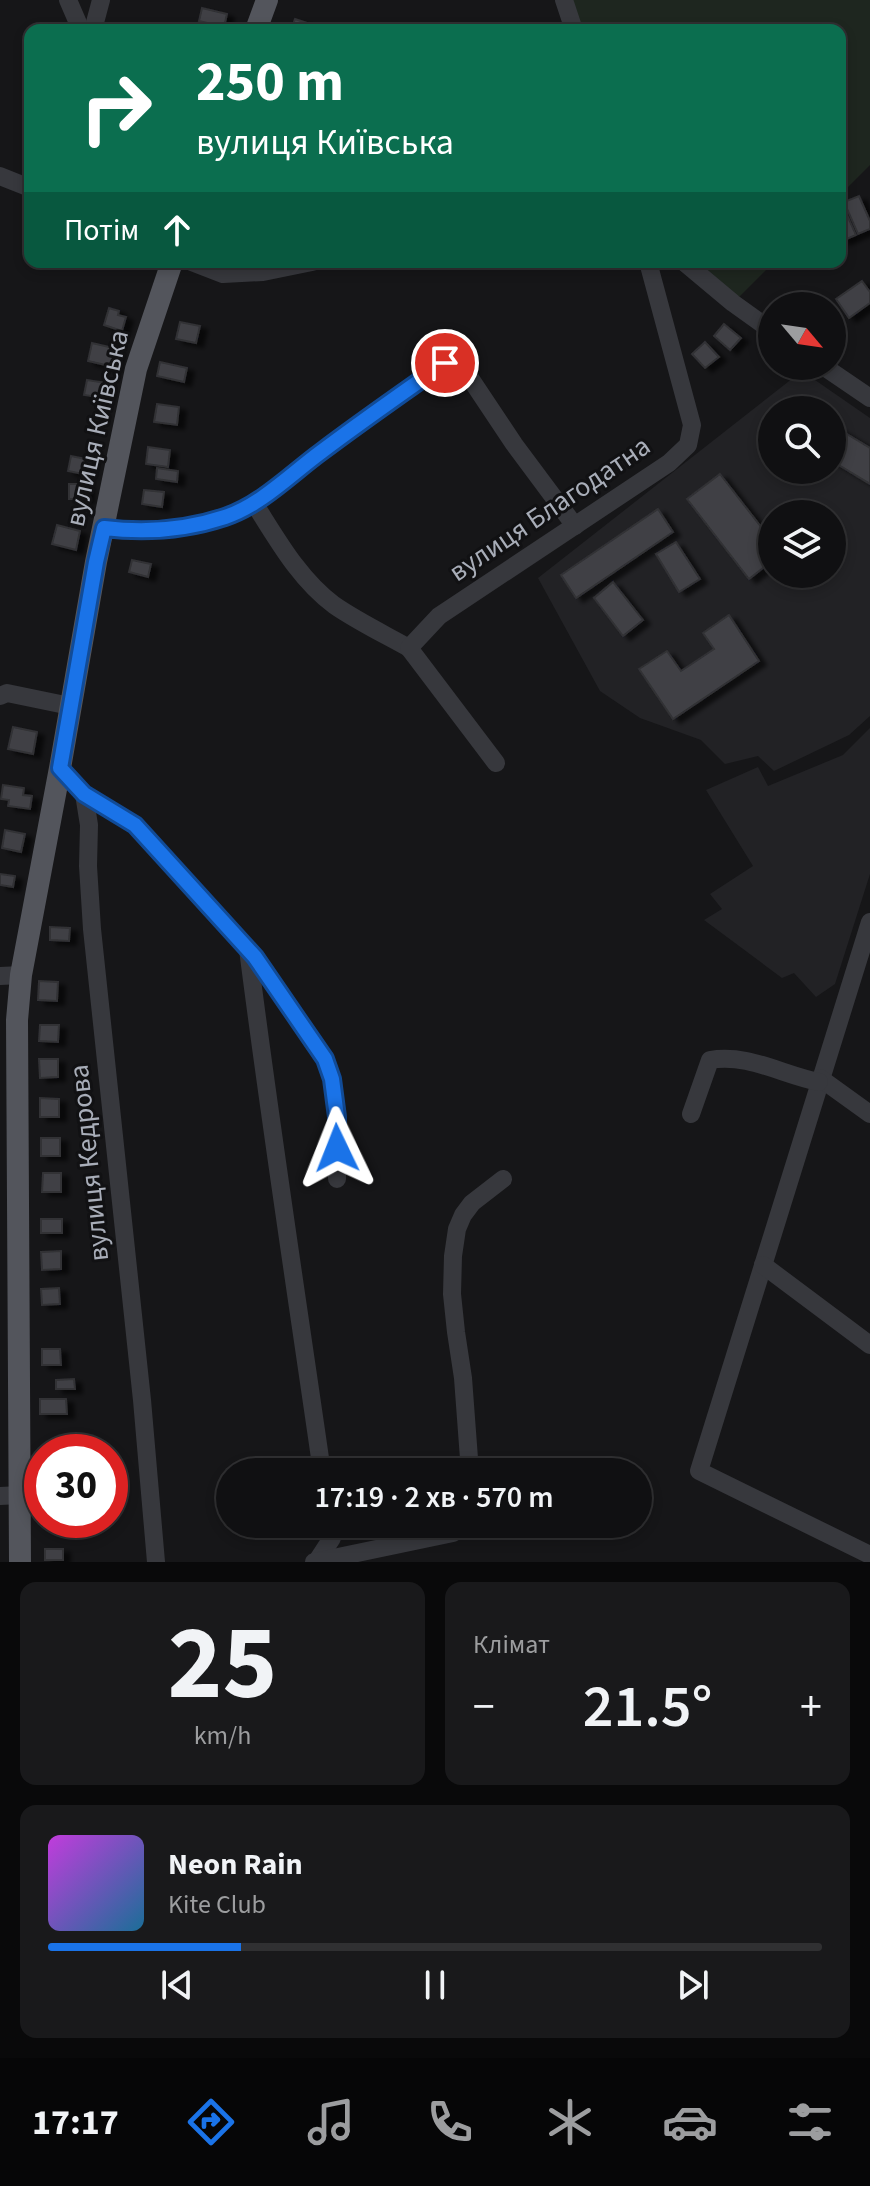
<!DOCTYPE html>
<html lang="uk">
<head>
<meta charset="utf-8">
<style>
  :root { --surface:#101012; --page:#19191b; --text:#f1f3f6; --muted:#9c9d9f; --line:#303032; --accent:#1a73e8 }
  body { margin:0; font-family:"Source Sans 3",sans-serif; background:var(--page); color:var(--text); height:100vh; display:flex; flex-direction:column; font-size:30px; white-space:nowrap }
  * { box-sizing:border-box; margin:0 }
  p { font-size:26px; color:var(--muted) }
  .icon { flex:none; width:44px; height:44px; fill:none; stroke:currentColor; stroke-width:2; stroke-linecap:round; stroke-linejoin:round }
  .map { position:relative; height:1562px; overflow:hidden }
  .drawer { display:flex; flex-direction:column; gap:20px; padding:20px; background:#09090a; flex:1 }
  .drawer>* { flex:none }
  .guide { position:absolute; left:24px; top:24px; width:822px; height:244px; border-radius:16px; box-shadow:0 4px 12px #0003,0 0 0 2px var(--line); background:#0b6e4f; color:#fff; overflow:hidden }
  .needle { width:52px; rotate:119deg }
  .buttons { position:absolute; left:758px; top:292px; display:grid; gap:16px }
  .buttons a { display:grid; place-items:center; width:88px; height:88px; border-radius:50%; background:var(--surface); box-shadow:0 4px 12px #0003,0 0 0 2px var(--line); font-size:40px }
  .speed { position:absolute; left:24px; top:1434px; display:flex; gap:16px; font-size:40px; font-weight:700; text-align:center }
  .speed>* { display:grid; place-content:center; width:104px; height:104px; border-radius:50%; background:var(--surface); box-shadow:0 4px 12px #0003,0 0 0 2px var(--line); line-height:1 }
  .speed .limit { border:12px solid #d22; background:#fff; color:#111 }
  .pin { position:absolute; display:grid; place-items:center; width:68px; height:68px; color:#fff; margin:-34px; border:4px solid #fff; border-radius:50%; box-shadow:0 2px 8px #0007 }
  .me { position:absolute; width:88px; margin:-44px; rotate:358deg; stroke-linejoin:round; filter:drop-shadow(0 0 6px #0008) }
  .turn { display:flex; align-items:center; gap:28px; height:168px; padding:0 40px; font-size:36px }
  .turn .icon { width:104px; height:104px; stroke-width:2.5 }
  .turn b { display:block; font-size:56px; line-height:68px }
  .then { display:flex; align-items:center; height:76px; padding:0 40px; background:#0003; gap:16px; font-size:30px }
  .big { font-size:60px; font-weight:600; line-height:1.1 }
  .drawer .card { flex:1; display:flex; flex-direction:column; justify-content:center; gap:12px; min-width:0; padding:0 28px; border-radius:16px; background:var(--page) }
  .drawer .dial { align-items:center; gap:0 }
  .dial b { font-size:104px; line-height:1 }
  .song { display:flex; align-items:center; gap:24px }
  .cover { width:96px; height:96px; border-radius:12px; background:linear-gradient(135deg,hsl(290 70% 55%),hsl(200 70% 35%)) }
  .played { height:8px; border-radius:4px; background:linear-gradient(90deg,var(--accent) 25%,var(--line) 25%) }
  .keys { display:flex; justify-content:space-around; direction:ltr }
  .heat { display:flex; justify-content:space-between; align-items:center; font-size:44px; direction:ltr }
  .drawer .tiles { flex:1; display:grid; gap:20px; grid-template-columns:1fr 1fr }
  .card:last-child { grid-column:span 2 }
  .trip { position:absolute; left:216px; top:1458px; width:436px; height:80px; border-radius:40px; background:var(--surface); box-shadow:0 4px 12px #0003,0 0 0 2px var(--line); font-weight:600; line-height:80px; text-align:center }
  .menu { display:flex; height:128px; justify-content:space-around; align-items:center; background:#060607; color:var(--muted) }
  .menu .icon { width:56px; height:56px }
  .menu .current { color:var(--accent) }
  .menu b { font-size:36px; color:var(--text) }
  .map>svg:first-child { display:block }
</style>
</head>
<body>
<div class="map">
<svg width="870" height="1562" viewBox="0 0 870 1562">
  <defs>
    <filter id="shadow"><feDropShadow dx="7" dy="4" stdDeviation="2" flood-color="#0009"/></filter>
  </defs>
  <rect width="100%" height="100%" fill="#161618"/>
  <g fill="#222225" fill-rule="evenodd">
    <path d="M 802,371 L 870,418 L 870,716 L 849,735 L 774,771 L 758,756 L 725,764 L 701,740 L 640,718 L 600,691 L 538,578 ZM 772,410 L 832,410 L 832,470 L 772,470 ZM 772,514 L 832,514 L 832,574 L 772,574 Z"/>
    <path d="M 870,728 L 870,874 L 835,984 L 816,997 L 794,973 L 782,978 L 704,920 L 722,909 L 710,894 L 753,866 L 706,790 L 758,767 L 768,786 L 843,755 Z"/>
  </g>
  <g fill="#1e261f">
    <path d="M 564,0 L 870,0 L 870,165 L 840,195 L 840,30 L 574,30 Z"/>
    <path d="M 684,262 L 774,262 L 733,303 Z"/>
  </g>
  <g fill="#404145" stroke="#303034" stroke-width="2" filter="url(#shadow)">
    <path d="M 202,8 L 227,14 L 224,27 L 199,21 Z"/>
    <path d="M 295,19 L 319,27 L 318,30 L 291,30 Z"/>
    <path d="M 859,196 L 870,221 L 870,229 L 858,234 L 844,202 Z"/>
    <path d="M 844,208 L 856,235 L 842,241 L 840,237 L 840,210 Z"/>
    <path d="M 862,281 L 870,292 L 870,303 L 849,318 L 836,299 Z"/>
    <path d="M 109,308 L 119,311 L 118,315 L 126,317 L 122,331 L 104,325 Z"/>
    <path d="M 180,322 L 200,326 L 196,343 L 176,339 Z"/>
    <path d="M 724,324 L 741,338 L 730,350 L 714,336 Z"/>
    <path d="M 705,342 L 719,357 L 705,368 L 692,354 Z"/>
    <path d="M 92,343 L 118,349 L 114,367 L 88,361 Z"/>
    <path d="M 160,362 L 187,368 L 184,382 L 157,376 Z"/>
    <path d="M 87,380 L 107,383 L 105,398 L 84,395 Z"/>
    <path d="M 157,404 L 179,407 L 177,425 L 154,422 Z"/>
    <path d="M 832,425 L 870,448 L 870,484 L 832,461 Z"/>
    <path d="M 148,447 L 170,450 L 168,467 L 146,464 Z"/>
    <path d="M 71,456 L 91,460 L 88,475 L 68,471 Z"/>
    <path d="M 157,468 L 178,471 L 177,482 L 156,479 Z"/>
    <path d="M 720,474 L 772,541 L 772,561 L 749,579 L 687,499 Z"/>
    <rect x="69" y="484" width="18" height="15"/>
    <path d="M 144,490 L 164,492 L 162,507 L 142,504 Z"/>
    <path d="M 658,509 L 673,532 L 576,598 L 561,575 Z"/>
    <path d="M 57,525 L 80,531 L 76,550 L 52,544 Z"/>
    <path d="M 676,542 L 700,579 L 679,592 L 656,554 Z"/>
    <path d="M 132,560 L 151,564 L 148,577 L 129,572 Z"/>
    <path d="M 613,582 L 643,620 L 623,636 L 594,598 Z"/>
    <path d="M 729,615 L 759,661 L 673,719 L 639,669 L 667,651 L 681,671 L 714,649 L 703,633 Z"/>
    <path d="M 13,727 L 37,732 L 33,754 L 8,749 Z"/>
    <path d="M 3,785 L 24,788 L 23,795 L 32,796 L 30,809 L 8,806 L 9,800 L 1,799 Z"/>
    <path d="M 5,830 L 25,834 L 21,852 L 2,848 Z"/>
    <path d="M 0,874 L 15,876 L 13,887 L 0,885 Z"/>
    <path d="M 50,927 L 70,928 L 69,941 L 50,940 Z"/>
    <path d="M 39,981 L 58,982 L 57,1001 L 38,1000 Z"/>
    <path d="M 40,1025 L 59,1025 L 58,1042 L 39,1041 Z"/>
    <path d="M 39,1059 L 58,1059 L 58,1077 L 40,1078 Z"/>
    <path d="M 40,1098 L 59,1099 L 59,1117 L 40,1117 Z"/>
    <rect x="41" y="1138" width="19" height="18"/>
    <path d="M 43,1173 L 61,1173 L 61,1192 L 42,1192 Z"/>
    <rect x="41" y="1219" width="21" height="14"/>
    <path d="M 61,1251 L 61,1269 L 42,1270 L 41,1252 Z"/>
    <path d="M 59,1288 L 60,1304 L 42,1305 L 41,1289 Z"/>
    <path d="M 42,1349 L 60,1349 L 61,1365 L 42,1365 Z"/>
    <path d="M 74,1379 L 75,1389 L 56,1389 L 56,1380 Z"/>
    <path d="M 40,1399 L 66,1399 L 67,1414 L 40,1414 Z"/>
    <rect x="45" y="1549" width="18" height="11"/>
  </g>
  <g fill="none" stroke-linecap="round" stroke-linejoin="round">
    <g stroke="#37383d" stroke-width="18">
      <path d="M 68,0 L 81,30"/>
      <path d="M 564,0 L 574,30"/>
      <path d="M 93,30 L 101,0"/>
      <path d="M 0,176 L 30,188"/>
      <path d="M 192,262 L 223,274 L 263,272 L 312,262"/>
      <path d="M 684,262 L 733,303 L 772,331"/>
      <path d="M 823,366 L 870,398"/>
      <path d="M 254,503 C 277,539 299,579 334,605 C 357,621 384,634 409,648"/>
      <path d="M 104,528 C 145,533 186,530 225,517 C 261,505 291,474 321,452 C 362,422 404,393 445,363 L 452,361 L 460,363 L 514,444 L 575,526"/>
      <path d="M 0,696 L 7,693 L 70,706"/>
      <path d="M 496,763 L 409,648 L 439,616 L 669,463 L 688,445 L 692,425 L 648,262"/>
      <path d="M 60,768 L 84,794 L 89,825 L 88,866 L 92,929 L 142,1400 L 156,1562"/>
      <path d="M 84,794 L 135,825 L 255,957 L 325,1059 L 332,1079 L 337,1117 L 337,1179"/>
      <path d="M 870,922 L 699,1471 L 870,1555"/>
      <path d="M 248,949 C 270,1123 297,1298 322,1472"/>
      <path d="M 0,976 L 21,975"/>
      <path d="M 820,1078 L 870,1114"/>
      <path d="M 691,1114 L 710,1060 C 747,1053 783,1075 819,1082"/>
      <path d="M 763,1265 L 870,1345"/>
      <path d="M 470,1472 L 463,1378 L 456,1332 L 452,1294 L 453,1256 L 457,1229 L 463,1215 L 472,1203 L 503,1179"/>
      <path d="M 0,1496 L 20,1495"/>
      <path d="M 317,1561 L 332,1538 L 329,1524"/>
      <path d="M 314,1562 L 453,1533 L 467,1524"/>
    </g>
    <g stroke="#53555c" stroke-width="22">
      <path d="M 256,30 L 267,0"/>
      <path d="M 20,1562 L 17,1020 L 21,975 L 60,768 L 96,562 L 136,369 L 172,262"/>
    </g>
  </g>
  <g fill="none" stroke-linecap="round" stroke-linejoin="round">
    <g stroke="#114b97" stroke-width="20">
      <path id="route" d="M 337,1148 L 337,1117 L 332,1079 L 325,1059 L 255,957 L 135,825 L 84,794 L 60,768 L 96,562 L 104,528 C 145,533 186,530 225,517 C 261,505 291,474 321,452 C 362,421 404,392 445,363"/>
    </g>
    <use href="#route" stroke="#1a73e8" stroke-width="14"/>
  </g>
  <g text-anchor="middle" stroke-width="6" stroke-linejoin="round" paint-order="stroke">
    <g font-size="28" fill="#a8adb8" stroke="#111113">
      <text transform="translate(96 428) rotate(-77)" y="10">вулиця Київська</text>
      <text transform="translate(549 508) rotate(-34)" y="10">вулиця Благодатна</text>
      <text transform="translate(88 1163) rotate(-96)" y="10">вулиця Кедрова</text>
    </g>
  </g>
</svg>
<div class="buttons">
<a><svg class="needle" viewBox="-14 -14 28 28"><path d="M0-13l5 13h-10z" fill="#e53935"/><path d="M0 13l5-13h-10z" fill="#9c9d9f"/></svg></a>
<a><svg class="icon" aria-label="search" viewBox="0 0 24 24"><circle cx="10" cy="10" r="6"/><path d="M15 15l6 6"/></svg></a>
<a><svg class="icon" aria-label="layers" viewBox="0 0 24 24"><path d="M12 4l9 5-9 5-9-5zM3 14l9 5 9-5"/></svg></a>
</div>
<div class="speed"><div class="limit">30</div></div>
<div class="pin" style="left:445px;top:363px;background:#d93025"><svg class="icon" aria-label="arrive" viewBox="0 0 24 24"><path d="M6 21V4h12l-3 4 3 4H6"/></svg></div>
<svg class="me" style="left:337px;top:1148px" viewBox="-20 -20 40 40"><path d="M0-17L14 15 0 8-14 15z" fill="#1a73e8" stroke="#fff" stroke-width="4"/></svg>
<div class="trip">17:19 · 2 хв · 570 m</div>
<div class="guide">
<div class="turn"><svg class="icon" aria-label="right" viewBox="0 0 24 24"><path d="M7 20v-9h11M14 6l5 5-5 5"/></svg><div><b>250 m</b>вулиця Київська</div></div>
<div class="then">Потім<svg class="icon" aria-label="ahead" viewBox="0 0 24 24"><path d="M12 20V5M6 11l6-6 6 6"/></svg></div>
</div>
</div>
<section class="drawer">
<div class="tiles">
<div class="card dial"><b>25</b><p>km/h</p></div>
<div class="card"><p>Клімат</p>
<div class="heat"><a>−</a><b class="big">21.5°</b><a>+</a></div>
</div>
<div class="card">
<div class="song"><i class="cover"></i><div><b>Neon Rain</b><p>Kite Club</p></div></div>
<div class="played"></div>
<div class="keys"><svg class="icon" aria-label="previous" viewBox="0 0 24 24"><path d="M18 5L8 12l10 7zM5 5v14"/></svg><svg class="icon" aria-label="pause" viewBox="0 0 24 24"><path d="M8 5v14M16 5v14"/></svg><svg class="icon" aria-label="next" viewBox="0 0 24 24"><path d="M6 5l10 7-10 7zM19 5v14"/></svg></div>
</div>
</div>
</section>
<nav class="menu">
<b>17:17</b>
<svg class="icon current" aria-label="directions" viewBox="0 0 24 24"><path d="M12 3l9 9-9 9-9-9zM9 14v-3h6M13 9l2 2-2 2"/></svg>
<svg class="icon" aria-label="music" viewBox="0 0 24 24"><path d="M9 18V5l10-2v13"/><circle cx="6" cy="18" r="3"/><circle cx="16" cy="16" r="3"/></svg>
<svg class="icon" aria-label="phone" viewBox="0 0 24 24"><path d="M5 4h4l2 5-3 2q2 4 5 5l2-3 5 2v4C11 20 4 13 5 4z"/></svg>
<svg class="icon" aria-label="climate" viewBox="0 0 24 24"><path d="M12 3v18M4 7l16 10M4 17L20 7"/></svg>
<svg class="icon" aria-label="car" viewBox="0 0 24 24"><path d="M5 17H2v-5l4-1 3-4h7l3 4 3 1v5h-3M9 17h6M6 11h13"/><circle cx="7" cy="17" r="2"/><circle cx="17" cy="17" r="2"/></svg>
<svg class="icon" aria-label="filters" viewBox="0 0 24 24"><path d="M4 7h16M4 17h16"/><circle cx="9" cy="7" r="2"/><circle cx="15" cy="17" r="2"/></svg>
</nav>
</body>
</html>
